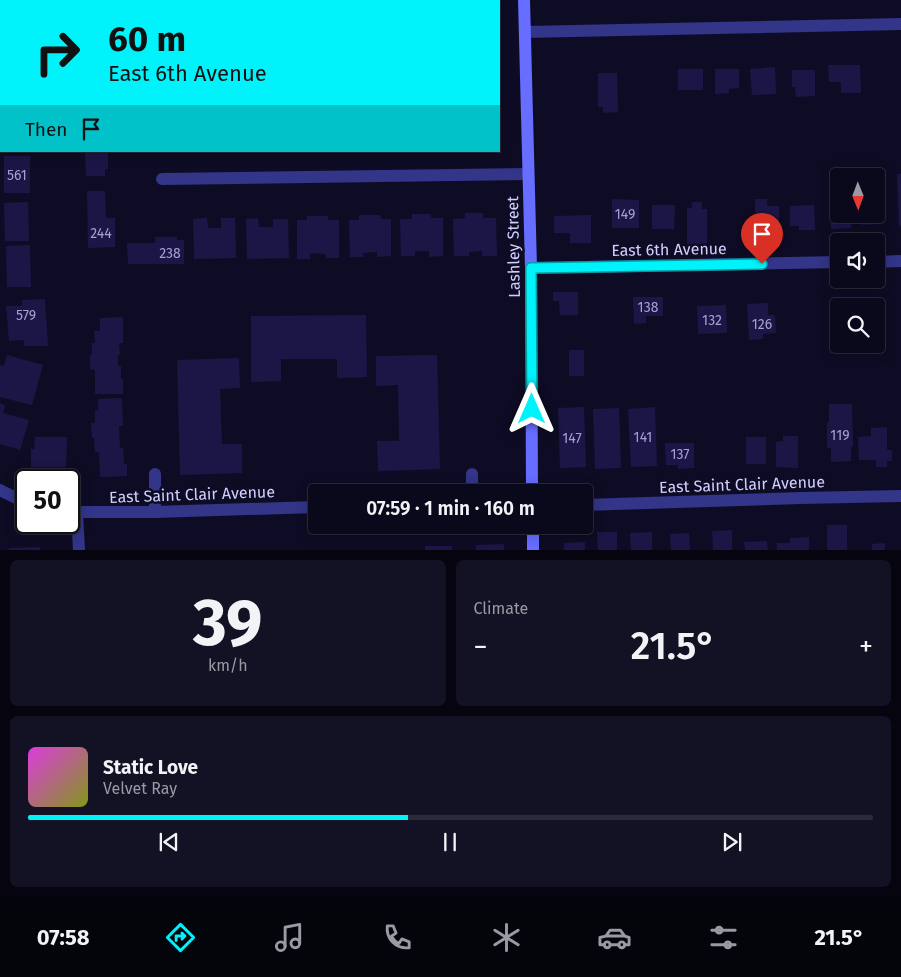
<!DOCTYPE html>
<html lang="en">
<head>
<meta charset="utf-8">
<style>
  :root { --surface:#0a091b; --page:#131224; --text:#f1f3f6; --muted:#999aa3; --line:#2a2a3a; --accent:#00f3fa }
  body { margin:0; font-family:"Fira Sans",sans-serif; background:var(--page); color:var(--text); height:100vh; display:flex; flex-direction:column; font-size:19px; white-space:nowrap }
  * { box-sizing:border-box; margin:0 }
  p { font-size:16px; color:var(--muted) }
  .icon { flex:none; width:28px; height:28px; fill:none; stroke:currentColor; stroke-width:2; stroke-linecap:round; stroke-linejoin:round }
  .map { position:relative; height:550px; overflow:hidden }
  .sheet { display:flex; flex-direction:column; gap:10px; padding:10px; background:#06050f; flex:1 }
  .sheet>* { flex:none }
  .hud { position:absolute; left:0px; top:0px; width:500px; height:152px; box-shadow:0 2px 12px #0003,0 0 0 1px var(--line); background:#00f3fa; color:#111; overflow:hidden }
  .needle { width:32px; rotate:179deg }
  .buttons { position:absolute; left:830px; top:168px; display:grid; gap:10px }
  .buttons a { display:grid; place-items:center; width:55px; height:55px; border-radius:5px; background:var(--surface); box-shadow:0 2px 12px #0003,0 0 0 1px var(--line); font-size:25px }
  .speed { position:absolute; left:15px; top:469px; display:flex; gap:10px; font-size:25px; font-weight:700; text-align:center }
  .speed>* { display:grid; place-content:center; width:65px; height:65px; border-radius:50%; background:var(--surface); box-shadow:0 2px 12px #0003,0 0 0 1px var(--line); line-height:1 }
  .speed .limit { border:2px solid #111; border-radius:8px; background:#fff; color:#111 }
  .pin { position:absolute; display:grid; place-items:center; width:42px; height:42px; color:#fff; margin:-51px -21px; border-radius:50% 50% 50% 0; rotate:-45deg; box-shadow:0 0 5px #0007 }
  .pin .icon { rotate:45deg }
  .me { position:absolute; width:55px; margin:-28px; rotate:0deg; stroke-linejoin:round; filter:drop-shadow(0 0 4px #0008) }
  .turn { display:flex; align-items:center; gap:18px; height:105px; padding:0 25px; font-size:22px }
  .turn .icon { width:65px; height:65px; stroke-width:2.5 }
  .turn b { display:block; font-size:35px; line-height:42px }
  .then { display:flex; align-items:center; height:48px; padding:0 25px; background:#0003; gap:10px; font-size:19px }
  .big { font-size:38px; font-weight:600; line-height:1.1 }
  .sheet .card { flex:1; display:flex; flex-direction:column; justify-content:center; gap:8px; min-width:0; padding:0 18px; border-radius:8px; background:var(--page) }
  .sheet .dial { align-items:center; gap:0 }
  .dial b { font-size:65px; line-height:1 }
  .song { display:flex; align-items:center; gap:15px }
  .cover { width:60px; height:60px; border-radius:8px; background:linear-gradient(135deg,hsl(300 70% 55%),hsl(70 70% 35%)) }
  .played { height:5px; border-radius:2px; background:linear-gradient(90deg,var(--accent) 45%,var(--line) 45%) }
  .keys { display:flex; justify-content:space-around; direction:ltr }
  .heat { display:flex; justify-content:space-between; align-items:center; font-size:28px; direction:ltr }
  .sheet .tiles { flex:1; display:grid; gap:10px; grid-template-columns:1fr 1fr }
  .card:last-child { grid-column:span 2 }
  .trip { position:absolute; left:308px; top:484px; width:285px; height:50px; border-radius:5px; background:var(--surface); box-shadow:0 2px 12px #0003,0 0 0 1px var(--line); font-weight:600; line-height:50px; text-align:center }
  .menu { display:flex; height:80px; justify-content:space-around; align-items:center; background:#04040b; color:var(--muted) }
  .menu .icon { width:35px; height:35px }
  .menu .current { color:var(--accent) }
  .menu b { font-size:22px; color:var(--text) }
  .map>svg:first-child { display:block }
</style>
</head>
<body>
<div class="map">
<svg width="901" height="550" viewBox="0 0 901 550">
  <rect width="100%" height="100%" fill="#0e0c24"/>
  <g fill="#1c1647">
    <path d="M 828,65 L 860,65 L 861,93 L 841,93 L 841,82 L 829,82 Z"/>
    <path d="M 775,67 L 776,94 L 752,95 L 750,69 Z"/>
    <rect x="678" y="69" width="25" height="21"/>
    <path d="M 715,69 L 739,69 L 739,88 L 729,89 L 729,93 L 715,94 Z"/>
    <path d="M 792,70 L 815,70 L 815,96 L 796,97 L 795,87 L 792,87 Z"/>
    <path d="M 598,73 L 617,73 L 618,112 L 603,113 L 603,107 L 598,107 Z"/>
    <path d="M 85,151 L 108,151 L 108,169 L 105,169 L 105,176 L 86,176 Z"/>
    <rect x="4" y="156" width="26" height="37"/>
    <path d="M 897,174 L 901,174 L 901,226 L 899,226 Z"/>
    <path d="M 87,191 L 105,191 L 106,218 L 115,218 L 115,247 L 88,248 Z"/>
    <path d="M 831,198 L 839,198 L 839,214 L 851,214 L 851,228 L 831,229 Z"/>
    <path d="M 885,198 L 885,212 L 880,212 L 881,224 L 862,225 L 862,214 L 876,214 L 876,199 Z"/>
    <path d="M 612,199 L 639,200 L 639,228 L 612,228 Z"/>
    <path d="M 755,199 L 767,199 L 767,206 L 779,206 L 779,227 L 774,227 L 774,238 L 755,237 Z"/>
    <path d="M 28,202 L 29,241 L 5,241 L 4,203 Z"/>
    <path d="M 692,202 L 702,202 L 702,209 L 707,209 L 707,244 L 687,244 L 687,208 L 692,208 Z"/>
    <path d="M 652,205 L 675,205 L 674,229 L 652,229 Z"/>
    <path d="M 814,205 L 815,230 L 799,230 L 799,226 L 790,226 L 790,206 Z"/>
    <path d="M 465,213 L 483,213 L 483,218 L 496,218 L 497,256 L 482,256 L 482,251 L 469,252 L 469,256 L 454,256 L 453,219 L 465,218 Z"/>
    <path d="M 412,214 L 431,214 L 431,218 L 443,218 L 443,256 L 429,257 L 429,251 L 415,251 L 415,256 L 401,256 L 400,219 L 412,219 Z"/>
    <path d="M 359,215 L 380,215 L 381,219 L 391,219 L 391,256 L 377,257 L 377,252 L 363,253 L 363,257 L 350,257 L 349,220 L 359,220 Z"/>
    <path d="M 591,215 L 591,243 L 570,243 L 570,233 L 554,233 L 554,216 Z"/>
    <path d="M 307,216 L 328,216 L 328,220 L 339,220 L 339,258 L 326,258 L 325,254 L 318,253 L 310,254 L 310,259 L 297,259 L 297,220 L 307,220 Z"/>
    <path d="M 207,218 L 208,228 L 221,228 L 221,218 L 235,218 L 236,258 L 194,259 L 193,219 Z"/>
    <path d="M 258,218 L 259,227 L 273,227 L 273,219 L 288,219 L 289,258 L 247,259 L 246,219 Z"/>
    <path d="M 155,237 L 177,237 L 177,240 L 184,240 L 184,264 L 128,264 L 127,243 L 155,243 Z"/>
    <path d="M 30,245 L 31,287 L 7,287 L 6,246 Z"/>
    <path d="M 553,292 L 578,292 L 578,315 L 560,315 L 559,301 L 553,301 Z"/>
    <path d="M 633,297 L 663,297 L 663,316 L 646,316 L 646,323 L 634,324 Z"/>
    <path d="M 45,299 L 48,346 L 24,346 L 24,340 L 9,341 L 6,306 L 22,306 L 22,300 Z"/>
    <path d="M 830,301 L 854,301 L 854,306 L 839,306 L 839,332 L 830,332 Z"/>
    <path d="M 768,303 L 768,315 L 775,315 L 776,333 L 763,334 L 763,339 L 749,340 L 747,304 Z"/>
    <path d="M 726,305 L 727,333 L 698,334 L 697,306 Z"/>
    <path d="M 366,315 L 367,377 L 337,378 L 337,359 L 281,359 L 281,381 L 251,382 L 251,316 Z"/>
    <path d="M 123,317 L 123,343 L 119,343 L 120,355 L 118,355 L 118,366 L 121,366 L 121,379 L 123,379 L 123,394 L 95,394 L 95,370 L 90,369 L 90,355 L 92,355 L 92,343 L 95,343 L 94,331 L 100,331 L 100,318 Z"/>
    <rect x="569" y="350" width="15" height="26"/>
    <path d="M 7,355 L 43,365 L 32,405 L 0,397 L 0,365 L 4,366 Z"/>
    <path d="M 437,355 L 440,469 L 378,471 L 377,441 L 399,441 L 398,385 L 376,386 L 376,356 Z"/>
    <path d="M 239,358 L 240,388 L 220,389 L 222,444 L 242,444 L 242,473 L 180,475 L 177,360 Z"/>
    <path d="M 122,398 L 123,426 L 119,426 L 120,448 L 123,448 L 124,464 L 127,464 L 127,476 L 100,477 L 99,452 L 95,452 L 94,438 L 92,438 L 91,423 L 95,423 L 95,410 L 98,410 L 98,399 Z"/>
    <path d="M 0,403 L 5,405 L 3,413 L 29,420 L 20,450 L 0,444 Z"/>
    <path d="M 829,404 L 852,404 L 853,447 L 851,447 L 851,461 L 831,462 L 831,448 L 827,448 L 827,422 L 829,422 Z"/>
    <path d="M 584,407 L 586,467 L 560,468 L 558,408 Z"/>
    <path d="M 655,407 L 657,466 L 631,467 L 628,409 Z"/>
    <path d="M 619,408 L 621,468 L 595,469 L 593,409 Z"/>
    <path d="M 887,427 L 887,450 L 892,450 L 892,461 L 887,461 L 887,467 L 876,467 L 876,460 L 859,460 L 858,437 L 871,436 L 871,428 Z"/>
    <path d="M 783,436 L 798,436 L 798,468 L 776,467 L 776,442 L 783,441 Z"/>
    <path d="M 35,437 L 67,437 L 66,467 L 31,467 L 31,449 L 34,449 Z"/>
    <rect x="746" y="437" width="20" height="27"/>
    <path d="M 665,443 L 694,443 L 694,468 L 678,469 L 678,465 L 666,465 Z"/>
    <rect x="827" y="525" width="20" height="25"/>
    <path d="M 732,530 L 732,550 L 713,550 L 712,531 Z"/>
    <path d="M 597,532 L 617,532 L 617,550 L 598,550 Z"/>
    <path d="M 652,532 L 652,550 L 631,550 L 630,533 Z"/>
    <path d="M 689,533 L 690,550 L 671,550 L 670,534 Z"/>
    <path d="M 809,537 L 809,550 L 777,550 L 777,543 L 790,543 L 790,538 Z"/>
    <path d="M 767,541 L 768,550 L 745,550 L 744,542 Z"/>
    <path d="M 585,542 L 585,550 L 564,550 L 564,543 Z"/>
    <path d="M 885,543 L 885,550 L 872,550 L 872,544 Z"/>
    <path d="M 504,544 L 504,550 L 476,550 L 476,545 Z"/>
    <rect x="425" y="546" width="27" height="4"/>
    <path d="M 40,547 L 40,550 L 9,550 L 9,548 Z"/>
  </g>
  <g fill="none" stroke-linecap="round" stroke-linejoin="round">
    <g stroke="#323588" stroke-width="12">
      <path d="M 525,32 L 901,24"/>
      <path d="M 162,179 L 528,174"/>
      <path d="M 876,262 L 901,261"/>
      <path d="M 531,268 L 839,262"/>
      <path d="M 155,474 L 155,512"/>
      <path d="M 0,490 L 26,503"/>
      <path d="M 472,492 L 472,474"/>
      <path d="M 584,505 L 801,498 L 901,496"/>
      <path d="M 69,512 L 155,512 L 316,507"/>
      <path d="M 77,513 L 79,550"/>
    </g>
    <g stroke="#666dff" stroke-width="12">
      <path d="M 524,0 L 531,268 L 532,492"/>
      <path d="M 533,525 L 533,550"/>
    </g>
  </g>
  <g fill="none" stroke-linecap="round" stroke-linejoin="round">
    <g stroke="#009ea2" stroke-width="12">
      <path id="route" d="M 532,409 L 531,268 L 762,264"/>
    </g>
    <use href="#route" stroke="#00f3fa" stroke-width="9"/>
  </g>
  <g text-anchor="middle" stroke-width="5" stroke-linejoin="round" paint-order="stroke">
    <g font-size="14" fill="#a4a1d1">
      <text x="17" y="180">561</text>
      <text x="625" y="219">149</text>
      <text x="101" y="238">244</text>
      <text x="170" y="258">238</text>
      <text x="648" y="312">138</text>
      <text x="26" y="320">579</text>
      <text x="712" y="325">132</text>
      <text x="762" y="329">126</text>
      <text x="840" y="440">119</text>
      <text x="643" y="442">141</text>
      <text x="572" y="443">147</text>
      <text x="680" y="459">137</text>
    </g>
    <g font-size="16" fill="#d1cfff" stroke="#0e0c24">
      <text transform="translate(513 247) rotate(-91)" y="6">Lashley Street</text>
      <text transform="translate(669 249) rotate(-1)" y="6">East 6th Avenue</text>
      <text transform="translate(742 484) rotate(-2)" y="6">East Saint Clair Avenue</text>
      <text transform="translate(192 494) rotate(-2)" y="6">East Saint Clair Avenue</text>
    </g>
  </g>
</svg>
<div class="buttons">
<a><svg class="needle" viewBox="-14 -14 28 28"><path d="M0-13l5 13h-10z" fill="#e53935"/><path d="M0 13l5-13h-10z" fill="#999aa3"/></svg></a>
<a><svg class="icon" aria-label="sound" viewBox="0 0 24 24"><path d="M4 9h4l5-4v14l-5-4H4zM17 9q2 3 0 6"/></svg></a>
<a><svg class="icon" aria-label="search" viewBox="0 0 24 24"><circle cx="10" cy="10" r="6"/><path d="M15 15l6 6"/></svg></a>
</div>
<div class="speed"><div class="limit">50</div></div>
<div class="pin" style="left:762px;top:264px;background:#d93025"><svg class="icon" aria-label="arrive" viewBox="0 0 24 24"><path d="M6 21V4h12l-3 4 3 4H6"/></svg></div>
<svg class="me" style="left:532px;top:409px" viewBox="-20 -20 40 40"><path d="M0-17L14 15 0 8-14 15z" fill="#00f3fa" stroke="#fff" stroke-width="4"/></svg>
<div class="trip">07:59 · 1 min · 160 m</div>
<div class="hud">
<div class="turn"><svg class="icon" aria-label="right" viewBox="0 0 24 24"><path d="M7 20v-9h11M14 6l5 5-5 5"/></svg><div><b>60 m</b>East 6th Avenue</div></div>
<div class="then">Then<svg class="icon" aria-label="arrive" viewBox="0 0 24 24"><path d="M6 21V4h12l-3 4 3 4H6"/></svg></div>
</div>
</div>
<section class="sheet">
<div class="tiles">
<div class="card dial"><b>39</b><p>km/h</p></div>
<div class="card"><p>Climate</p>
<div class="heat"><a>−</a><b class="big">21.5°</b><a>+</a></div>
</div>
<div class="card">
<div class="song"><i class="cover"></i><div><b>Static Love</b><p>Velvet Ray</p></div></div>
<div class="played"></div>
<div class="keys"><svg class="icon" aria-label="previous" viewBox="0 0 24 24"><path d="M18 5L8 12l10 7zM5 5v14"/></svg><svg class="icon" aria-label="pause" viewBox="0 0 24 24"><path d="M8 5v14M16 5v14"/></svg><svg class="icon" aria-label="next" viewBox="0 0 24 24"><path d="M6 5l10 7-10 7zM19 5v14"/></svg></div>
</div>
</div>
</section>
<nav class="menu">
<b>07:58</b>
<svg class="icon current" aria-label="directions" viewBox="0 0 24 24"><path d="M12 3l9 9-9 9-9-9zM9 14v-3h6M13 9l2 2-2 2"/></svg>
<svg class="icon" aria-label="music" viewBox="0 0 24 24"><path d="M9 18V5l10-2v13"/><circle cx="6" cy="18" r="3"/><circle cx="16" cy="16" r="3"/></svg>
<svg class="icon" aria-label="phone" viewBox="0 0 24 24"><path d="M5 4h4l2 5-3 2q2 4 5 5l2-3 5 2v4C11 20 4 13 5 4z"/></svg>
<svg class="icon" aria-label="climate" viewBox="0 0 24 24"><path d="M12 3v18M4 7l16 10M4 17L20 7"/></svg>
<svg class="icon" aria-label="car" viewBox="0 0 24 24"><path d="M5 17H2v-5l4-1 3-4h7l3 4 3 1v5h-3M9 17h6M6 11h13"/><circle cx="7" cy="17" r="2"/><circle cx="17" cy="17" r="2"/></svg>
<svg class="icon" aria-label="filters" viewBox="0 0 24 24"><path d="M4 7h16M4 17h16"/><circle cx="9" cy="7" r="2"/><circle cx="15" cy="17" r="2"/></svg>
<b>21.5°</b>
</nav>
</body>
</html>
